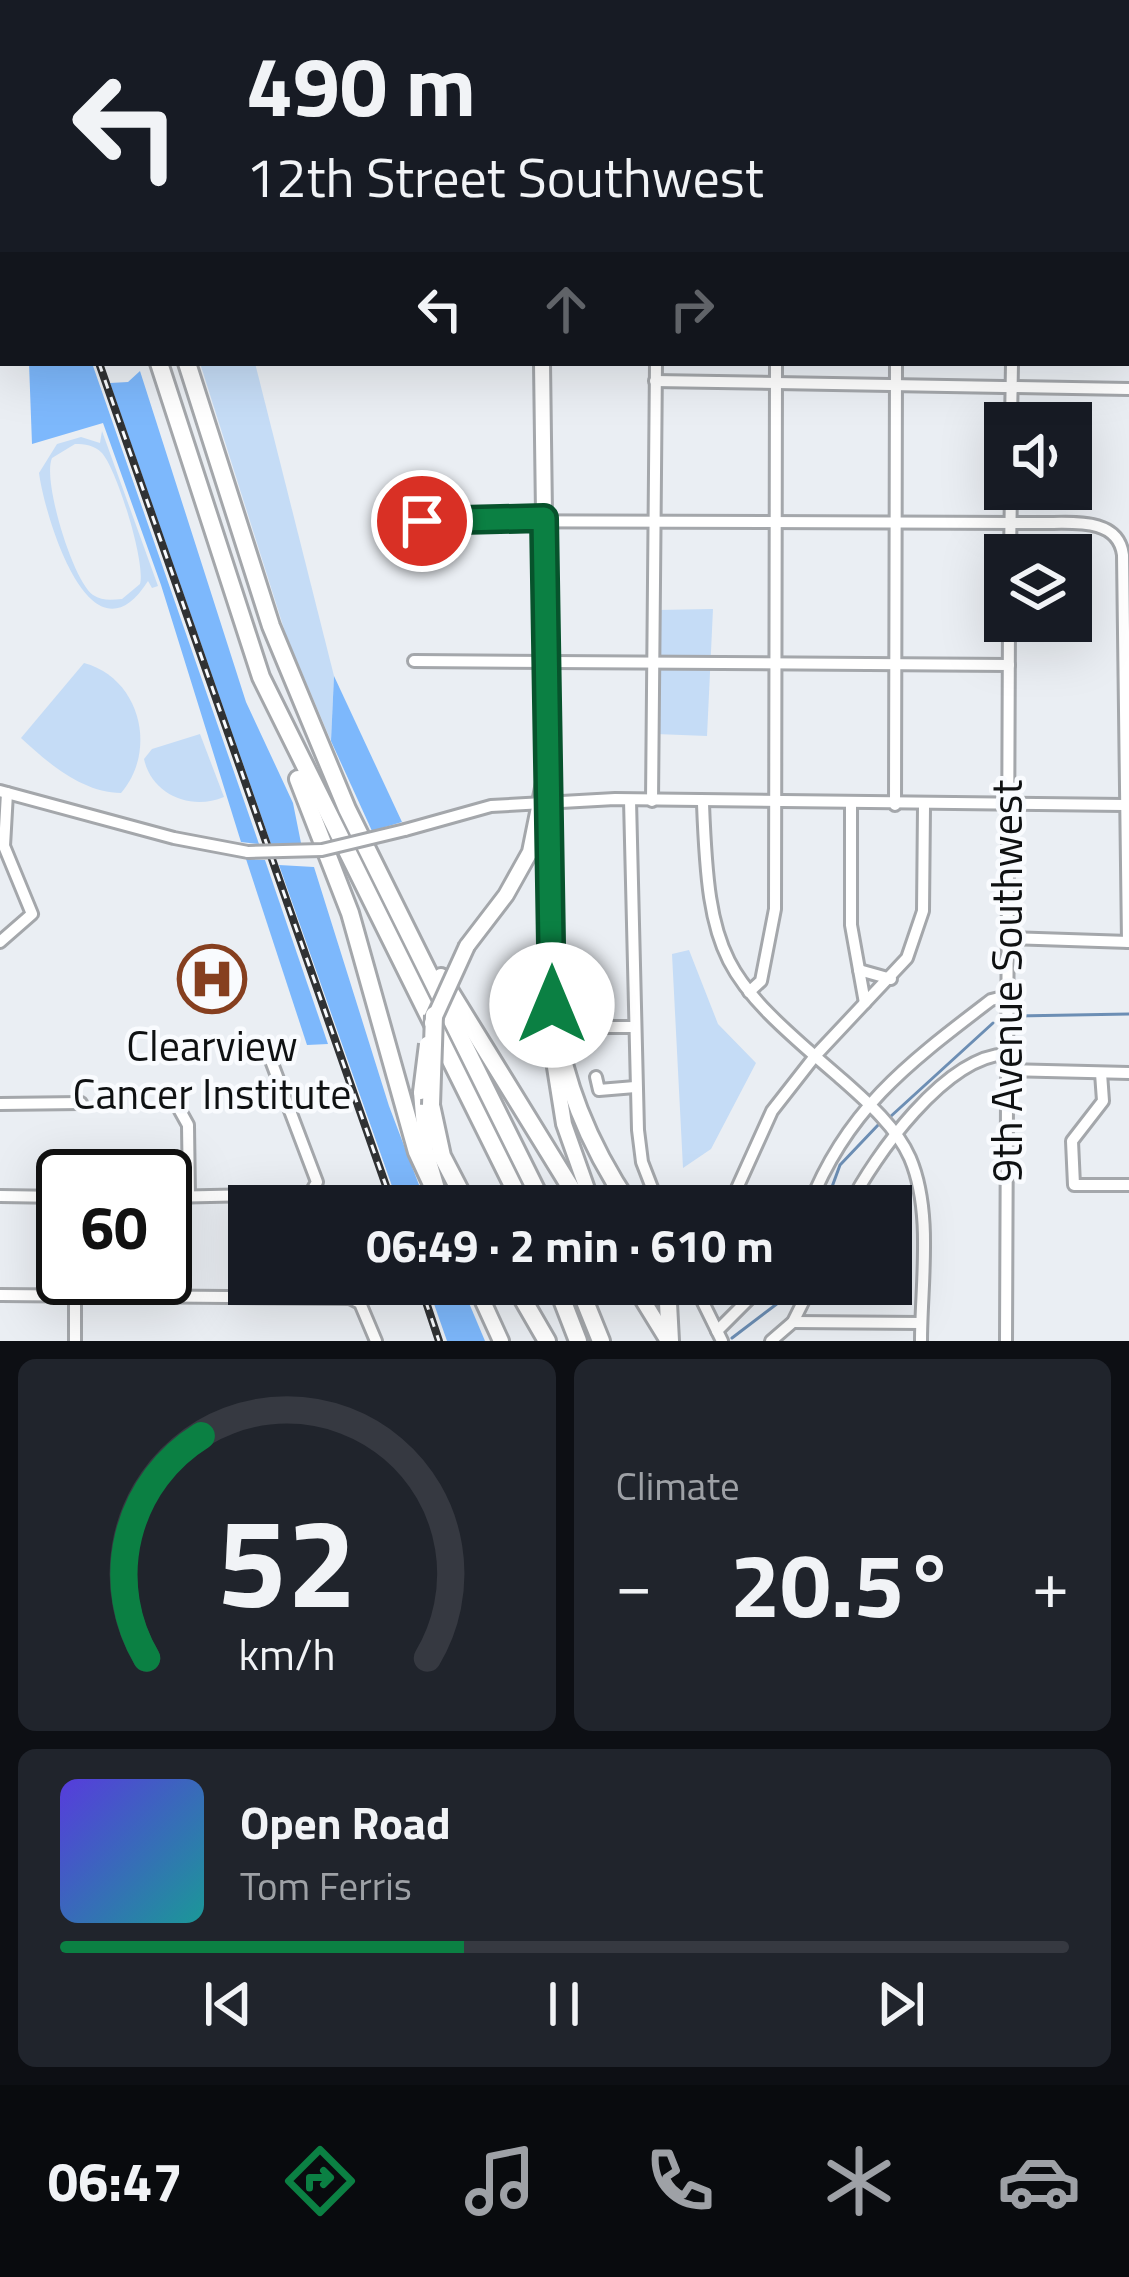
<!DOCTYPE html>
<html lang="en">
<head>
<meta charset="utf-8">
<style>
  :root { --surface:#171b24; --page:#20242c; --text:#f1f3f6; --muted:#9ea1a6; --line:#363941; --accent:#0b8043 }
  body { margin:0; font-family:"Titillium Web",sans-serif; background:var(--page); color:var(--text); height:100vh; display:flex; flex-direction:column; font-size:45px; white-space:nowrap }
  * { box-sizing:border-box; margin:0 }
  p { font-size:39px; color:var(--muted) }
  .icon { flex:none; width:66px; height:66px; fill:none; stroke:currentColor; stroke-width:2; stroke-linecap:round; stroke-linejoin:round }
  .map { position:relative; height:1341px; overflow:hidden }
  .details { display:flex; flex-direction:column; gap:18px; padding:18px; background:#0d0f14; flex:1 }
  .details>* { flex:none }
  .hud { position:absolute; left:0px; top:0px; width:1131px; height:366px; box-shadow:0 12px 48px #0002; background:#171b24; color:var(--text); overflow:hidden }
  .controls { position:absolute; left:984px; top:402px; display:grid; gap:24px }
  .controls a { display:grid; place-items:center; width:108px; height:108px; border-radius:0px; background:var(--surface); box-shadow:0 12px 48px #0002; font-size:60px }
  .speed { position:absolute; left:36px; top:1149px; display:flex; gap:24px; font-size:60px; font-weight:700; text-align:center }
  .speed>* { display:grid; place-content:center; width:156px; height:156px; border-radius:50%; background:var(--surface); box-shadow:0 12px 48px #0002; line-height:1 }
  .speed .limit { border:6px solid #111; border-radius:18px; background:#fff; color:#111 }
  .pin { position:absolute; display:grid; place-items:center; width:102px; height:102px; color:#fff; margin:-51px; border:6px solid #fff; border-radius:50%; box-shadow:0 3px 12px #0007 }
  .me { position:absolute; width:132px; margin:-66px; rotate:0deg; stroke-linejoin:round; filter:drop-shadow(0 0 9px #0008) }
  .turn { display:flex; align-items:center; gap:42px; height:252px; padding:0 48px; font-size:54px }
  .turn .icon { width:156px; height:156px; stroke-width:2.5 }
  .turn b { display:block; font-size:84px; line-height:102px }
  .lanes { display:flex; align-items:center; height:114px; padding:0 48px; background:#0003; justify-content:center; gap:60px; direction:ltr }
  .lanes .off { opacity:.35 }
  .big { font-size:90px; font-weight:700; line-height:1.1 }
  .details .widget { flex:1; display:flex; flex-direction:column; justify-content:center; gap:18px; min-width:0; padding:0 42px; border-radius:18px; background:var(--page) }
  .details .dial { align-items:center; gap:0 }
  .dial svg { height:312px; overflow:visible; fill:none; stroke:var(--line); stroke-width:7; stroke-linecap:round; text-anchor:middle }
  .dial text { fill:var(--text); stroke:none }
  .song { display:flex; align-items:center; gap:36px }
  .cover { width:144px; height:144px; border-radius:18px; background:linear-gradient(135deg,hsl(250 70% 55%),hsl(180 70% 35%)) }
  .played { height:12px; border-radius:6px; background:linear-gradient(90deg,var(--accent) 40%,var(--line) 40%) }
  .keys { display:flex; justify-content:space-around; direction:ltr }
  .heat { display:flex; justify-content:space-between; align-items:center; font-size:66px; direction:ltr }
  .details .tiles { flex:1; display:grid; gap:18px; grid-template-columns:1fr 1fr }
  .widget:last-child { grid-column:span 2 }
  .trip { position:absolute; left:228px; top:1185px; width:684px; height:120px; border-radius:0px; background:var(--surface); box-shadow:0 12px 48px #0002; font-weight:700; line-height:120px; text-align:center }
  .menu { display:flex; height:192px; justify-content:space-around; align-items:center; background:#090b0e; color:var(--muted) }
  .menu .icon { width:84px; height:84px }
  .menu .on { color:var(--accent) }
  .menu b { font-size:54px; color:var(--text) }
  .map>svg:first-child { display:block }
</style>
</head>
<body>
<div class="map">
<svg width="1129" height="1341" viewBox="0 0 1129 1341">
  <rect width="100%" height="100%" fill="#eaeef3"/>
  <g fill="#c5dcf6" fill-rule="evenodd">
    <path d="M 200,363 L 255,363 L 334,676 L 331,741 L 286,635 Z"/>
    <path d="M 102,431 L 158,586 L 152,588 L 148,581 C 91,671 45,517 39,473 L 57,444 L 81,437 L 100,443 ZM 75,444 C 85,444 94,445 102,453 C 117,470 146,563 140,584 L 122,599 C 111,600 102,601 93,595 C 73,581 42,480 52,458 Z"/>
    <path d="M 713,609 L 707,736 L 656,734 L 657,610 Z"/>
    <path d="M 84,663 C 140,678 158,750 121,793 C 83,793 48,763 21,738 Z"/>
    <path d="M 200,734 L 224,797 C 191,811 152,795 144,759 L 152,749 Z"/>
    <path d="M 689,950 L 718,1024 L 756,1063 L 711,1149 L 683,1168 L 672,954 Z"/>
  </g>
  <g fill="#7db8fc">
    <path d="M 29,363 L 92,363 L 259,844 L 241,842 L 161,585 L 103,423 L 32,444 Z"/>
    <path d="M 140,371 L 246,702 L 293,803 L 301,843 L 271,844 L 110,383 L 128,382 Z"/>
    <path d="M 334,676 L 402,822 L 372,831 L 331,741 Z"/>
    <path d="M 246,859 L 265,860 L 328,1044 L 307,1045 Z"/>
    <path d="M 279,865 L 314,867 L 389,1106 L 427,1206 L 399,1206 Z"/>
    <path d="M 427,1284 L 461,1284 L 485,1341 L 447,1341 Z"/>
  </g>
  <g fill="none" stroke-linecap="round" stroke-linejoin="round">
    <g stroke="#6c8eb4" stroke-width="3">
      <path d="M 1128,108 L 1129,107"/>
      <path d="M 1013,1016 L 1129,1014"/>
      <path d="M 890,1117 L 993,1023"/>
      <path d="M 825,1206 L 840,1165 L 879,1124"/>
      <path d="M 732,1338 L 782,1300 L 793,1284"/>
    </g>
    <g stroke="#a4a7ab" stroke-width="16">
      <g id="minor">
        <path d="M 194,0 L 194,3"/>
        <path d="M 777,0 L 777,3"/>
        <path d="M 898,0 L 898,3"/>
        <path d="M 308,3 L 308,0"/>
        <path d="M 424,3 L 424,0"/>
        <path d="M 657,3 L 657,0"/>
        <path d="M 1013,3 L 1013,0"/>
        <path d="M 1128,246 L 1129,246"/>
        <path d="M 655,381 L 1129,389"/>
        <path d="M 1011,423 L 1012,363"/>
        <path d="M 414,521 L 1037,523 C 1067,524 1118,515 1123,555 L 1128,942"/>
        <path d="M 1010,555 L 1011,489"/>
        <path d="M 414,661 L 1009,665"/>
        <path d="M 0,791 L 174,838 L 248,852"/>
        <path d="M 630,800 L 638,1130 L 642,1162 L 659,1206"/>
        <path d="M 652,801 L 656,363"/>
        <path d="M 703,804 C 709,959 721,976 838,1076 C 864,1099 896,1126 910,1158 C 933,1212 921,1284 921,1341"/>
        <path d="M 851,805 L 851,925 L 865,1003"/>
        <path d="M 895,805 L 896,363"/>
        <path d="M 405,830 L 491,806 L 615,799 L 1124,805"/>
        <path d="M 1007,938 L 1129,942"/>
        <path d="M 0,942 L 32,914 L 4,846 L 7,793"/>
        <path d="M 859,970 L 891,979"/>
        <path d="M 749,992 L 761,981 L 775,909 L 776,363"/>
        <path d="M 576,1027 L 634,1027"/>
        <path d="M 1006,1070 L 1129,1073"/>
        <path d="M 1101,1073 L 1103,1101 L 1072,1141 L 1074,1185 L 1129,1185"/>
        <path d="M 596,1077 L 599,1090 L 635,1087"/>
        <path d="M 0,1104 L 81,1103"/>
        <path d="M 178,1107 L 188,1125 L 189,1197"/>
        <path d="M 0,1196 L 63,1197"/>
        <path d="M 165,1197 L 310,1194 L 317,1182 L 270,1058"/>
        <path d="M 729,1206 L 772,1111 L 815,1056 L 907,958 L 923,911 L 924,807"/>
        <path d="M 809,1206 C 847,1108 910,1062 991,1000 L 1007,996"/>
        <path d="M 849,1206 C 875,1155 945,1057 1006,1054"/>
        <path d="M 694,1284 L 722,1341"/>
        <path d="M 0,1295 L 350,1298 L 360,1303 L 376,1341"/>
        <path d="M 793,1322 L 921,1323"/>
        <path d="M 717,1331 L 764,1284"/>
        <path d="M 75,1341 L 75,1278"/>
        <path d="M 771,1341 L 793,1322 L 812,1284"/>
        <path d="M 1006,1341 L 1009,621"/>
      </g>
    </g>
    <g stroke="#a4a7ab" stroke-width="20">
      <g id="major">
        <path d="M 538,3 L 538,0"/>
        <path d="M 542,363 L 551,1042 L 564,1124 L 593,1206"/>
        <path d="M 467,946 L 506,895 L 530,852 L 546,773"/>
        <path d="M 421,1092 L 426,1151 L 442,1206"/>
        <path d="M 475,1284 L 501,1341"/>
        <path d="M 633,1284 L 668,1341"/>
      </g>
    </g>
    <g stroke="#a4a7ab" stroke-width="22">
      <g id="highway">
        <path d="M 40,0 L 40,3"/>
        <path d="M 71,0 L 72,3"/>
        <path d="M 159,363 L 261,677 L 523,1206"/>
        <path d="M 187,363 L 271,626 L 347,809 L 544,1206"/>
        <path d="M 298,779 L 350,913 L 417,1152 L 436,1193"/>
        <path d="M 441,977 L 582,1206"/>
        <path d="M 552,1005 C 563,1081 587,1142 630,1206"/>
        <path d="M 431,1105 L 442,1156 L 468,1206"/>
        <path d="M 514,1284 L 547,1341"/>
        <path d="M 556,1284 L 578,1341"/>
        <path d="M 578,1284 L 601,1341"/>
        <path d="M 667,1284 L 670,1341"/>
      </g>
    </g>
    <use href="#minor" stroke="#fff" stroke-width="10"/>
    <use href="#major" stroke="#fff" stroke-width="14"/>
    <use href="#highway" stroke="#fff" stroke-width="16"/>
    <g stroke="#303234" stroke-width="8">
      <g id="rail">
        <path d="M 0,77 L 3,85"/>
        <path d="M 99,363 L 393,1206"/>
        <path d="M 420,1284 L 439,1341"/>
      </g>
    </g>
    <use href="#rail" stroke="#f9fbfe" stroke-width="3" stroke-dasharray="9" stroke-linecap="butt"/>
    <g stroke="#a4a7ab" stroke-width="16" stroke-linecap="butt">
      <path id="minor-bridge" d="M 248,852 L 322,850 L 405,830"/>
    </g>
    <g stroke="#a4a7ab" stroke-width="20" stroke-linecap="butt">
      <g id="major-bridge">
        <path d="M 432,1023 L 467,946"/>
        <path d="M 421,1092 L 427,1044"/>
      </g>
    </g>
    <g stroke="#a4a7ab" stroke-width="22" stroke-linecap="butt">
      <path id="highway-bridge" d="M 431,1105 L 434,1015"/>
    </g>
    <use href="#minor-bridge" stroke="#fff" stroke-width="10"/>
    <use href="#major-bridge" stroke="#fff" stroke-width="14"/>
    <use href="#highway-bridge" stroke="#fff" stroke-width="16"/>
  </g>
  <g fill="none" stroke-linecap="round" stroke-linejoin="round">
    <g stroke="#07532c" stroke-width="30">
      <path id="route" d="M 422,521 L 544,518 L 552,1005"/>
    </g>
    <use href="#route" stroke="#0b8043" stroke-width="21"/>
  </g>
  <defs>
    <g id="hospital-ring" transform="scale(3.45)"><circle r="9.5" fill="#f9fbfe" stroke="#863f1f" stroke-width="1.5"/><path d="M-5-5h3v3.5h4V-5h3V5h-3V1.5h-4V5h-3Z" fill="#863f1f"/></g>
  </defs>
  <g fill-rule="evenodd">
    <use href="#hospital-ring" x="212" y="979"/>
  </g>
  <g text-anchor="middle" stroke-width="9" stroke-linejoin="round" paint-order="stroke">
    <g font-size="42" fill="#0f1112" stroke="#f9fbfe">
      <text transform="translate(1007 981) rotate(-90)" y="15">9th Avenue Southwest</text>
    </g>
    <g font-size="42" fill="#0f1112" stroke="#f9fbfe">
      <text x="212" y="1061">Clearview<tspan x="212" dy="48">Cancer Institute</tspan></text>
    </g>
  </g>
</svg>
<div class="controls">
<a><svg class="icon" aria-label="sound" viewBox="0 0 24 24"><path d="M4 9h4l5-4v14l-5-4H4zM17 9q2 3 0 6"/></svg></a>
<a><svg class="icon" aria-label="layers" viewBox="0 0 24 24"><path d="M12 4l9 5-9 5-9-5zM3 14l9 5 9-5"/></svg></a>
</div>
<div class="speed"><div class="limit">60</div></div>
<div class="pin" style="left:422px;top:521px;background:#d93025"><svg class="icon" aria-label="arrive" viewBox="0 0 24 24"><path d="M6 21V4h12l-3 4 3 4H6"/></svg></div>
<svg class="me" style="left:552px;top:1005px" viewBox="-20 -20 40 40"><circle r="19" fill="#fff"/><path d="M0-13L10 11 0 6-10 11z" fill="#0b8043"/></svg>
<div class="trip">06:49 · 2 min · 610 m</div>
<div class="hud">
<div class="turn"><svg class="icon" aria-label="left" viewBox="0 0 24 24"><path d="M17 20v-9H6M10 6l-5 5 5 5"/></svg><div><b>490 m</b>12th Street Southwest</div></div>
<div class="lanes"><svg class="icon" aria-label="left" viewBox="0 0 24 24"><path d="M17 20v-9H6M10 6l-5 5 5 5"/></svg><svg class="icon off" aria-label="ahead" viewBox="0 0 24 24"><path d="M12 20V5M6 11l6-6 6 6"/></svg><svg class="icon off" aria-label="right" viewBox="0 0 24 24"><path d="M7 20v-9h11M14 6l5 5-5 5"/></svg></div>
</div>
</div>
<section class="details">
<div class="tiles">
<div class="widget dial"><svg viewBox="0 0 100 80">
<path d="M14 69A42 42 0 1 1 86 69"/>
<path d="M14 69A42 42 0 0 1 28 12" stroke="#0b8043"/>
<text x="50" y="56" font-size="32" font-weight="700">52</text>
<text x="50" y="72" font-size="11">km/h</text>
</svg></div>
<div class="widget"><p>Climate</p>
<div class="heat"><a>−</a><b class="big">20.5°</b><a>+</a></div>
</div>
<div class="widget">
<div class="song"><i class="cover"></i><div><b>Open Road</b><p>Tom Ferris</p></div></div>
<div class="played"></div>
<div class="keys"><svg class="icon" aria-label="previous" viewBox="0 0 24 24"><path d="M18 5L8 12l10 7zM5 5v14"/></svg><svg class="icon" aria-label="pause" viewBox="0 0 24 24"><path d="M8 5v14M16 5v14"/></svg><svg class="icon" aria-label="next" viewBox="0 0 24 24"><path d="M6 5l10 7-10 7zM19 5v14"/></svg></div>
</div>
</div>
</section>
<nav class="menu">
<b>06:47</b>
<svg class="icon on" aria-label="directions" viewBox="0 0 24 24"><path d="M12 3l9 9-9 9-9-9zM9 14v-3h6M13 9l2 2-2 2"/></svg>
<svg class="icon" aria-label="music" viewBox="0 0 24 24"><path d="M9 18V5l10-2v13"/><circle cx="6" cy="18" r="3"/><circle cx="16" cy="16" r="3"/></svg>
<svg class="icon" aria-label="phone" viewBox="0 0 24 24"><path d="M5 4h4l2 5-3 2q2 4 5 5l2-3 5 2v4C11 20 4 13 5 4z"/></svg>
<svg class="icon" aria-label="climate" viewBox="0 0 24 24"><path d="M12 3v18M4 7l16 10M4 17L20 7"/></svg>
<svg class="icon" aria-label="car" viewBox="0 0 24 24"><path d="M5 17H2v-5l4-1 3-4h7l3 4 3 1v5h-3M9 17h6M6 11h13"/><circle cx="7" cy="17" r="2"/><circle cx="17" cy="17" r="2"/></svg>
</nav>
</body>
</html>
